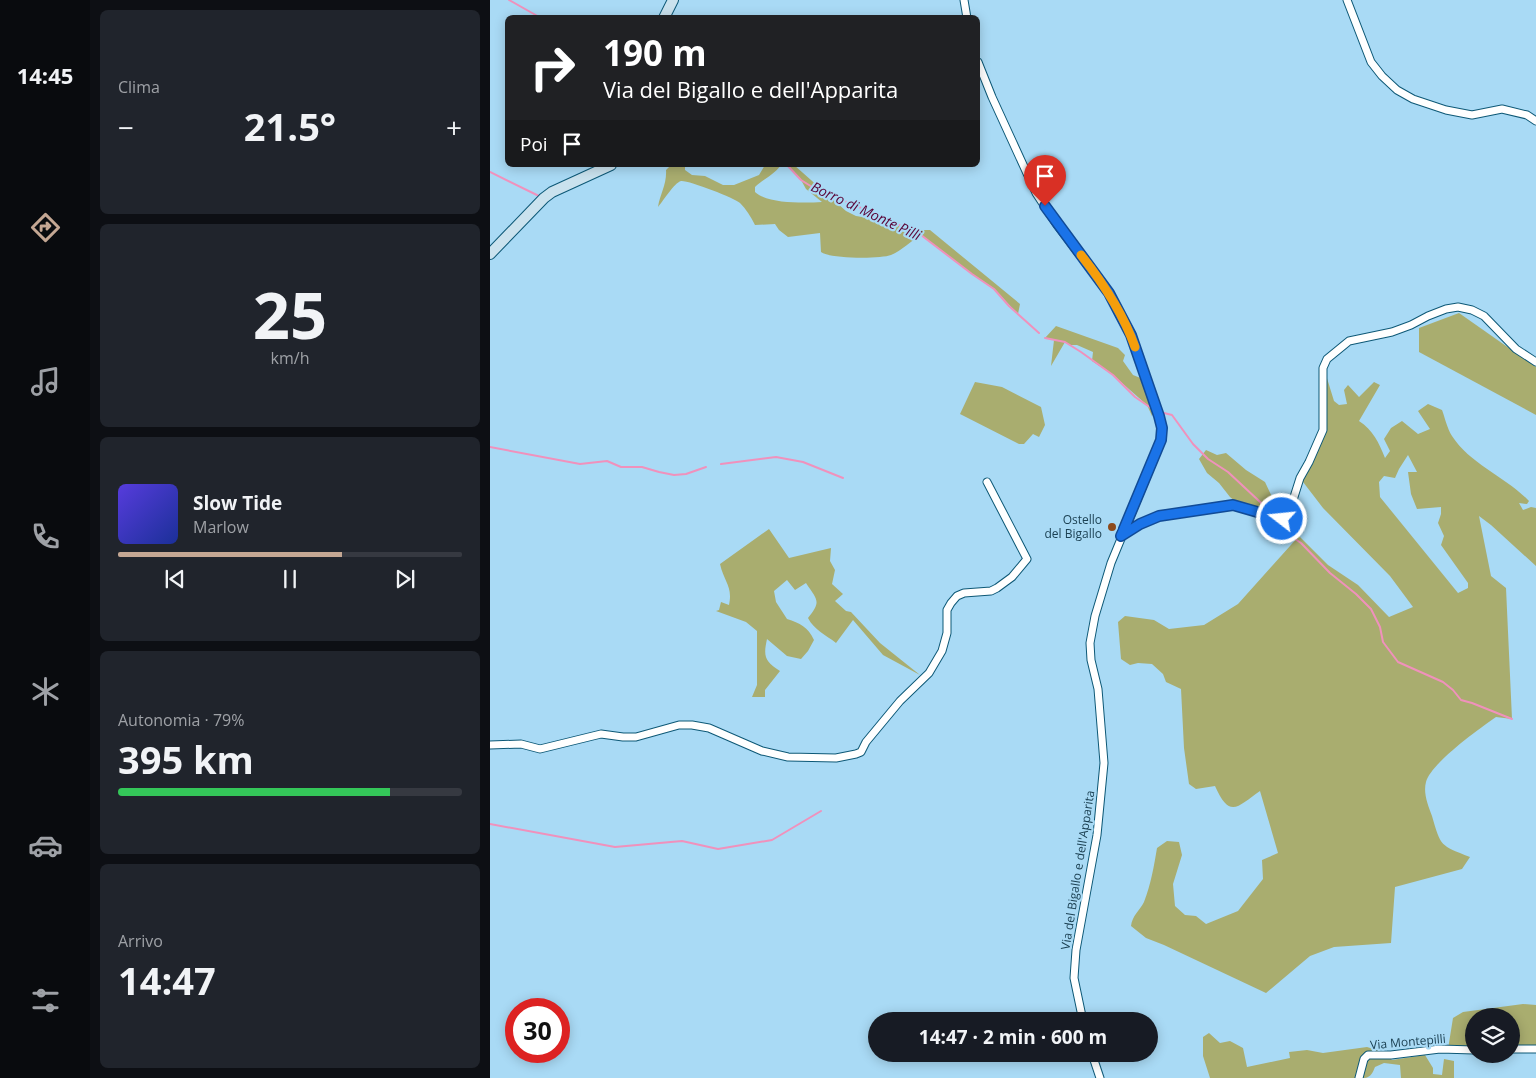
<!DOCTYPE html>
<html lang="it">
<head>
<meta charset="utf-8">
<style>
  :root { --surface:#171b24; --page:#20242c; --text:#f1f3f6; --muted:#9ea1a6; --line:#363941; --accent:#c4a793 }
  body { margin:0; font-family:"Open Sans",sans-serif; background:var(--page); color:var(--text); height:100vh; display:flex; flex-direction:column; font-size:19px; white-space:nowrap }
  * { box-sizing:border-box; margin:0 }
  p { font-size:16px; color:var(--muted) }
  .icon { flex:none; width:28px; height:28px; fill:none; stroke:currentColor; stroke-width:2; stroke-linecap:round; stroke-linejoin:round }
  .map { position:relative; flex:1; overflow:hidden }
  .side { display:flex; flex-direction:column; gap:10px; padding:10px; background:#0d0f14; width:400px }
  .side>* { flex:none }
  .banner { position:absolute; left:15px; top:15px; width:475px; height:152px; border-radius:8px; box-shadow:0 2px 12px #0003; background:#202124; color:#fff; overflow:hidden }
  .buttons { position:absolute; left:975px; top:1008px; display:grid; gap:10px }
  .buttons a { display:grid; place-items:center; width:55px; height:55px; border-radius:50%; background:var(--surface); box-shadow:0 2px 12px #0003; font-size:25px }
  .speed { position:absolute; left:15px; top:998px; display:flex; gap:10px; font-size:25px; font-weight:700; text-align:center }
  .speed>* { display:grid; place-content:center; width:65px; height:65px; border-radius:50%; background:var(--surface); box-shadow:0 2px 12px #0003; line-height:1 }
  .speed .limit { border:8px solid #d22; background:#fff; color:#111 }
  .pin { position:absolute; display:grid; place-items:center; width:42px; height:42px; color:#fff; margin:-51px -21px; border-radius:50% 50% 50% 0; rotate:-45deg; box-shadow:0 0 5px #0007 }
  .pin .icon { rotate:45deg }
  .me { position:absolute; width:55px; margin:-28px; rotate:286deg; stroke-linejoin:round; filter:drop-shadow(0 0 4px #0008) }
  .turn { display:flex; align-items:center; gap:18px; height:105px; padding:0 15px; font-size:22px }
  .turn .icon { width:65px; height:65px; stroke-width:2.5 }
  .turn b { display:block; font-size:35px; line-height:42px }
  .then { display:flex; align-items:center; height:48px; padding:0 15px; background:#0003; gap:10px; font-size:19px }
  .big { font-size:38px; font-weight:700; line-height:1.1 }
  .side .tile { flex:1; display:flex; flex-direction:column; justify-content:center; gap:8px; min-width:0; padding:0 18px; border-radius:8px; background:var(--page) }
  .side .dial { align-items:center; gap:0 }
  .dial b { font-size:65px; line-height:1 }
  .song { display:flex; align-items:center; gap:15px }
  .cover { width:60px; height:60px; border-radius:8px; background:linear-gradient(135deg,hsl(250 70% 55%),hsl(230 70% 35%)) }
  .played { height:5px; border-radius:2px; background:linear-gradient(90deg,var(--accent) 65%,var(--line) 65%) }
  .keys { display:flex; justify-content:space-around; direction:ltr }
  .heat { display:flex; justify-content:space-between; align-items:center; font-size:28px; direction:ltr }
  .charge { height:8px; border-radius:4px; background:linear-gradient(90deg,#34c759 79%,var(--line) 0) }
  .trip { position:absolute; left:378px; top:1012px; width:290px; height:50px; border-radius:25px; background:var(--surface); box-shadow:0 2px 12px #0003; font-weight:700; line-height:50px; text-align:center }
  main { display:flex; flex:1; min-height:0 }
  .menu { display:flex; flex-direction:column; width:90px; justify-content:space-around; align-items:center; background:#090b0e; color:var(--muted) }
  .menu .icon { width:35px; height:35px }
  .menu .active { color:var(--accent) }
  .menu b { font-size:22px; color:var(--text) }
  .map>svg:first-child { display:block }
</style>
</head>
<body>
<main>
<nav class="menu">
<b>14:45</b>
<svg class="icon active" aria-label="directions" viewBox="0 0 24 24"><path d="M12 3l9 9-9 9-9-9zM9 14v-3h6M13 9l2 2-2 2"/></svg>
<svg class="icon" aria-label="music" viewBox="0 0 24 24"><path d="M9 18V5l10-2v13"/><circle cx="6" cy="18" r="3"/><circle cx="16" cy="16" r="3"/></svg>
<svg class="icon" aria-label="phone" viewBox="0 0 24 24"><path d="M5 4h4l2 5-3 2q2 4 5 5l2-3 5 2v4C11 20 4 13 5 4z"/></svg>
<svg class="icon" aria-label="climate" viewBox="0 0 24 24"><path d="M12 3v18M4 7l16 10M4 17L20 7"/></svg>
<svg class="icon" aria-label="car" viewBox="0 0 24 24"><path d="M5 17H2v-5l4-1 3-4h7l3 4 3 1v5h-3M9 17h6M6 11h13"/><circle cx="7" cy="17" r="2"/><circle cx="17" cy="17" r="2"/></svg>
<svg class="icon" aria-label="filters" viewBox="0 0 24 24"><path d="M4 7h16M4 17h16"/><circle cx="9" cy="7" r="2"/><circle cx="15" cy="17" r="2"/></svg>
</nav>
<section class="side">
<div class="tile"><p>Clima</p>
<div class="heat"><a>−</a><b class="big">21.5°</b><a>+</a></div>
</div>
<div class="tile dial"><b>25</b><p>km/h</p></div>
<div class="tile">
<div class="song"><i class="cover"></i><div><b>Slow Tide</b><p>Marlow</p></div></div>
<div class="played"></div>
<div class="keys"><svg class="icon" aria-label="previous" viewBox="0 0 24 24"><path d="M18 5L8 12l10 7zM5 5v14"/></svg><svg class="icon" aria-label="pause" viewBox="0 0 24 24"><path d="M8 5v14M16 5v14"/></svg><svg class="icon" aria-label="next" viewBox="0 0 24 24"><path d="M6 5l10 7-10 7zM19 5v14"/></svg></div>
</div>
<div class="tile"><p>Autonomia · 79%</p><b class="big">395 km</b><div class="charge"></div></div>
<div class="tile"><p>Arrivo</p><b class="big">14:47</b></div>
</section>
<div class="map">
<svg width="1046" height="1078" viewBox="0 0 1046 1078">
  <rect width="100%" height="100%" fill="#a9daf5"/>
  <g fill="#a9ad6f" fill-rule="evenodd">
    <path d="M 181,165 L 195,165 L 195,170 L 202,175 L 215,176 L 233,185 L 244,185 L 269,175 L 275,165 L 291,165 C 284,175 273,179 265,187 L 265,192 C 278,204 314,203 332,202 L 316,189 L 311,180 L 297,165 L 304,165 L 356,211 L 366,216 L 398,221 L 422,230 L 440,230 L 530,304 L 528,314 L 504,289 L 482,274 L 431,235 C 422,240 411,251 401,255 C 391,259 340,259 331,252 L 330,233 L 298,237 L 289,230 L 285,224 L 265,225 C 261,217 256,209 250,203 C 245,198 198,180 191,181 C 184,183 174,200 168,207 C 170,194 177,184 176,170 Z"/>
    <path d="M 969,313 L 1046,367 L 1046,415 L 929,352 L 929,328 Z"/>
    <path d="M 566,326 L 628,348 L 635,355 L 633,361 L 643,375 L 653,379 L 663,411 L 662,416 L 657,405 L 623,375 L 602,361 L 603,352 L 587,345 L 580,345 L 575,342 L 561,366 L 564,340 L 555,338 Z"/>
    <path d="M 836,375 L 844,401 L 849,405 L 857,404 L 854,390 L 858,385 L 869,397 L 884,382 L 890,385 L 869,421 C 883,430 889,443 895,458 L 900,451 L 894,439 L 901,428 L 912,421 L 928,434 L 940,429 L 928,411 L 938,404 L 952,410 C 955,418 957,428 962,436 C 980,464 1016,477 1039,501 L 1037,504 L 1029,503 L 1033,510 L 1041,507 L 1046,508 L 1046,566 L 1001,525 L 989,516 L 1001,576 L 1016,588 L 1022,719 L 1006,717 C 989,729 941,763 936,782 C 933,793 938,805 942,816 C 951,847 950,845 980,857 L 972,869 L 905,887 L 901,943 L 844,947 L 820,956 L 776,993 L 674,945 L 656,938 L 641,926 C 642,916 650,910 654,902 C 661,884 664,866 667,848 L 677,841 L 689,842 L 692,855 L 683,884 L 685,906 L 695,915 L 706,916 L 716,924 L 748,911 L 773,879 L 772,860 L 788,853 L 770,791 C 748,806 740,820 725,786 L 706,789 L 699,784 L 694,748 L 691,689 L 676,682 L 673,674 L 662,664 L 648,663 L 640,665 L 631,659 L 628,622 L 635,616 L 664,620 L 679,629 L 714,625 L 748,604 L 809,536 L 838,565 L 868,585 L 899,617 L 923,607 L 900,576 L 833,508 L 810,478 L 833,430 ZM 918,455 L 927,472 L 918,472 L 921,494 L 927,509 L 951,507 L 951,514 L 948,523 L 954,536 L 951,545 L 978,583 L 978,588 L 968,593 L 890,497 L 889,482 L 894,476 L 905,478 L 909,469 Z"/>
    <path d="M 485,382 L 512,387 L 551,407 L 555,425 L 549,437 L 543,434 L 534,444 L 529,444 L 470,414 Z"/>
    <path d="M 716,450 L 727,455 L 736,453 L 756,470 L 775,482 L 783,499 L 784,507 L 782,513 L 752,507 L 740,497 L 729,483 L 717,473 L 709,459 Z"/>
    <path d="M 279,529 L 299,558 L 341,548 L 340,561 L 345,570 L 342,584 L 353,594 L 345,601 L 356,611 L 361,612 L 390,643 L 430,675 L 393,655 L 363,620 L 346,643 C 336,635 324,630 318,618 C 332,601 327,600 316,583 L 305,590 L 297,580 L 284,591 L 286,602 L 297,619 C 310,623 318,627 324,640 L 318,651 L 311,659 L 297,656 L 277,639 C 273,657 275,661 290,671 L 275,690 L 275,697 L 262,697 L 267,685 L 267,631 L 256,622 L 226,611 L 229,610 L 231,602 L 239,605 C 243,586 234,582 230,564 Z"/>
    <path d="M 1033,1004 L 1046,1005 L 1046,1049 L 1021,1049 L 1021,1016 L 984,1016 L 984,1050 L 958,1049 L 963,1018 L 973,1012 Z"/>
    <path d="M 719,1033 L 730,1043 L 740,1041 L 753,1048 L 757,1067 L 800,1058 L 799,1052 L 817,1050 L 833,1053 L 877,1047 L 893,1052 L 902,1060 L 935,1055 L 943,1068 L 943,1074 L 952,1075 L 954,1059 L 964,1061 L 964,1078 L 911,1078 L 910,1065 L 894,1063 L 885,1067 C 883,1072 881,1077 875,1078 L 720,1078 L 713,1056 L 713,1037 Z"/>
  </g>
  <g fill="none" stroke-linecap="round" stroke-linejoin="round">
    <g stroke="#f091bc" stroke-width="2">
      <path d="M 19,0 L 51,18"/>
      <path d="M 297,165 L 311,180 L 335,195 L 360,203 L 431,235 L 482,274 L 504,289 L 519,306 L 549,333"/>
      <path d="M 0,172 L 51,197"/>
      <path d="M 555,338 L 575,342 L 591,352 L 623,375 L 645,397 L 664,410"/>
      <path d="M 674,413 L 682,415 L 703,444 L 718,459 L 738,472 L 783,514"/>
      <path d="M 0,447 L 90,464 L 117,461 L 131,467 L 152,467 L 169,472 L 184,475 L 196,474 L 216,467"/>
      <path d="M 231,464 L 286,457 L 313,462 L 353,478"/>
      <path d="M 789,521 L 795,532 L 811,543 L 840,573 L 866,594 L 881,609 L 890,627 L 893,642 L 908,662 L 953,682 L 963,690 L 971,700 L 982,703 L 1022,719"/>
      <path d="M 0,824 L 125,847 L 192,841 L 228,849 L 282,840 L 331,811"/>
    </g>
    <g stroke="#0d5876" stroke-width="9">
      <g id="minor">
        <path d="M 474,0 L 477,18"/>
        <path d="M 857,0 L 881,62 L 892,76 L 907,90 L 923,99 L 956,110 L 982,115 L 1012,109 L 1037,115 L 1046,121"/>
        <path d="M 488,62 L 502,97 L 546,193 L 567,225 L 619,293 L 641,335 L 669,416 L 672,428 L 671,440 L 666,454 L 621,563 L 605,616 L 600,643 L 601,660 L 608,689 L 614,763 L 607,835 L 586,950 L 584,978 L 593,1021"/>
        <path d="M 632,536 L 650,524 L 669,516 L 743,505 L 792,519 L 798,516 L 810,478 L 819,462 L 833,430 L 833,368 L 837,359 L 859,341 L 902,332 L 921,325 L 938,316 L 956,309 L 968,307 L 982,310 L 994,316 L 1026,349 L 1046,362"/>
        <path d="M 0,745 L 31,744 L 50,749 L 111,734 L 133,737 L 146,737 L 189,725 L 202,725 L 219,728 L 272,751 L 298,757 L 346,758 L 366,754 L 371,752 L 376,742 L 410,701 L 439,673 L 452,651 L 457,633 L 457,610 L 461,603 L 467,596 L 474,593 L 501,591 L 507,588 L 522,577 L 537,559 L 497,482"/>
        <path d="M 1021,1049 L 1046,1049"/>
        <path d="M 602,1054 L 610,1078"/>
        <path d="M 869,1078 L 874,1059 L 878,1055 L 901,1055 L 950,1049 L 984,1050"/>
      </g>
    </g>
    <g stroke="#0d5876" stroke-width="12">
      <g id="secondary">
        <path d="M 174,18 L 183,0"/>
        <path d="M 0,254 L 54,198 L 62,192 L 121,165"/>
      </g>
    </g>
    <use href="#minor" stroke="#fff" stroke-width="7"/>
    <use href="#secondary" stroke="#cae2ee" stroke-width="10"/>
  </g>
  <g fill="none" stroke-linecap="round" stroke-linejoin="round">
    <g stroke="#114b97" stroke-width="12">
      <path id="route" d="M 555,206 L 619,293 L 641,335 L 669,416 L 672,428 L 671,440 L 631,536 L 650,524 L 669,516 L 743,505 L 792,519"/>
    </g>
    <use href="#route" stroke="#1a73e8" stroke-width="9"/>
    <path stroke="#f59e0b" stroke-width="9" d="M 591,255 C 613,283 633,313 645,347"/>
  </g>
  <circle fill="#8d4a1b" stroke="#a9daf5" stroke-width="2" cx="622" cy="527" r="5"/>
  <g text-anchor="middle" stroke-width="4.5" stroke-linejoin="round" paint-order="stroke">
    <g font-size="12" fill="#1c4153" stroke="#a9daf5" text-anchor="end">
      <text x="612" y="524">Ostello<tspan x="612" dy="14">del Bigallo</tspan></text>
    </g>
    <g font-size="12" fill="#1c4153" stroke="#a9daf5">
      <text transform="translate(588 870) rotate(-81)" y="4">Via del Bigallo e dell'Apparita</text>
      <text transform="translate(918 1042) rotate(-5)" y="4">Via Montepilli</text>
    </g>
    <g font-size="14" font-style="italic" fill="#5a0437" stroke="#a9daf5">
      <text transform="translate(376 211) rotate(25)" y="5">Borro di Monte Pilli</text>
    </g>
  </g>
</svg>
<div class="buttons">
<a><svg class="icon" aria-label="layers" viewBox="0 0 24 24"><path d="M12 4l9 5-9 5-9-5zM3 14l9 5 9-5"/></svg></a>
</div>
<div class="speed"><div class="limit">30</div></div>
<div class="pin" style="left:555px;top:206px;background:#d93025"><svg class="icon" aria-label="arrive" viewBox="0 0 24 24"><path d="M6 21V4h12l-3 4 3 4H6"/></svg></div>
<svg class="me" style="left:792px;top:519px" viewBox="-20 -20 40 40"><circle r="17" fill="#1a73e8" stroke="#fff" stroke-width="3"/><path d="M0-11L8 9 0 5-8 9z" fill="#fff"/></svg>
<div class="trip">14:47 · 2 min · 600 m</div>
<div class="banner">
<div class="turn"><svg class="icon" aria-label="right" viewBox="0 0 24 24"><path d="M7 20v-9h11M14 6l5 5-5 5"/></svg><div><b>190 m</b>Via del Bigallo e dell'Apparita</div></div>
<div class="then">Poi<svg class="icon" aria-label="arrive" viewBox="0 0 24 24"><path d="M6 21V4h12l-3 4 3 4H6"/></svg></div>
</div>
</div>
</main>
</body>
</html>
